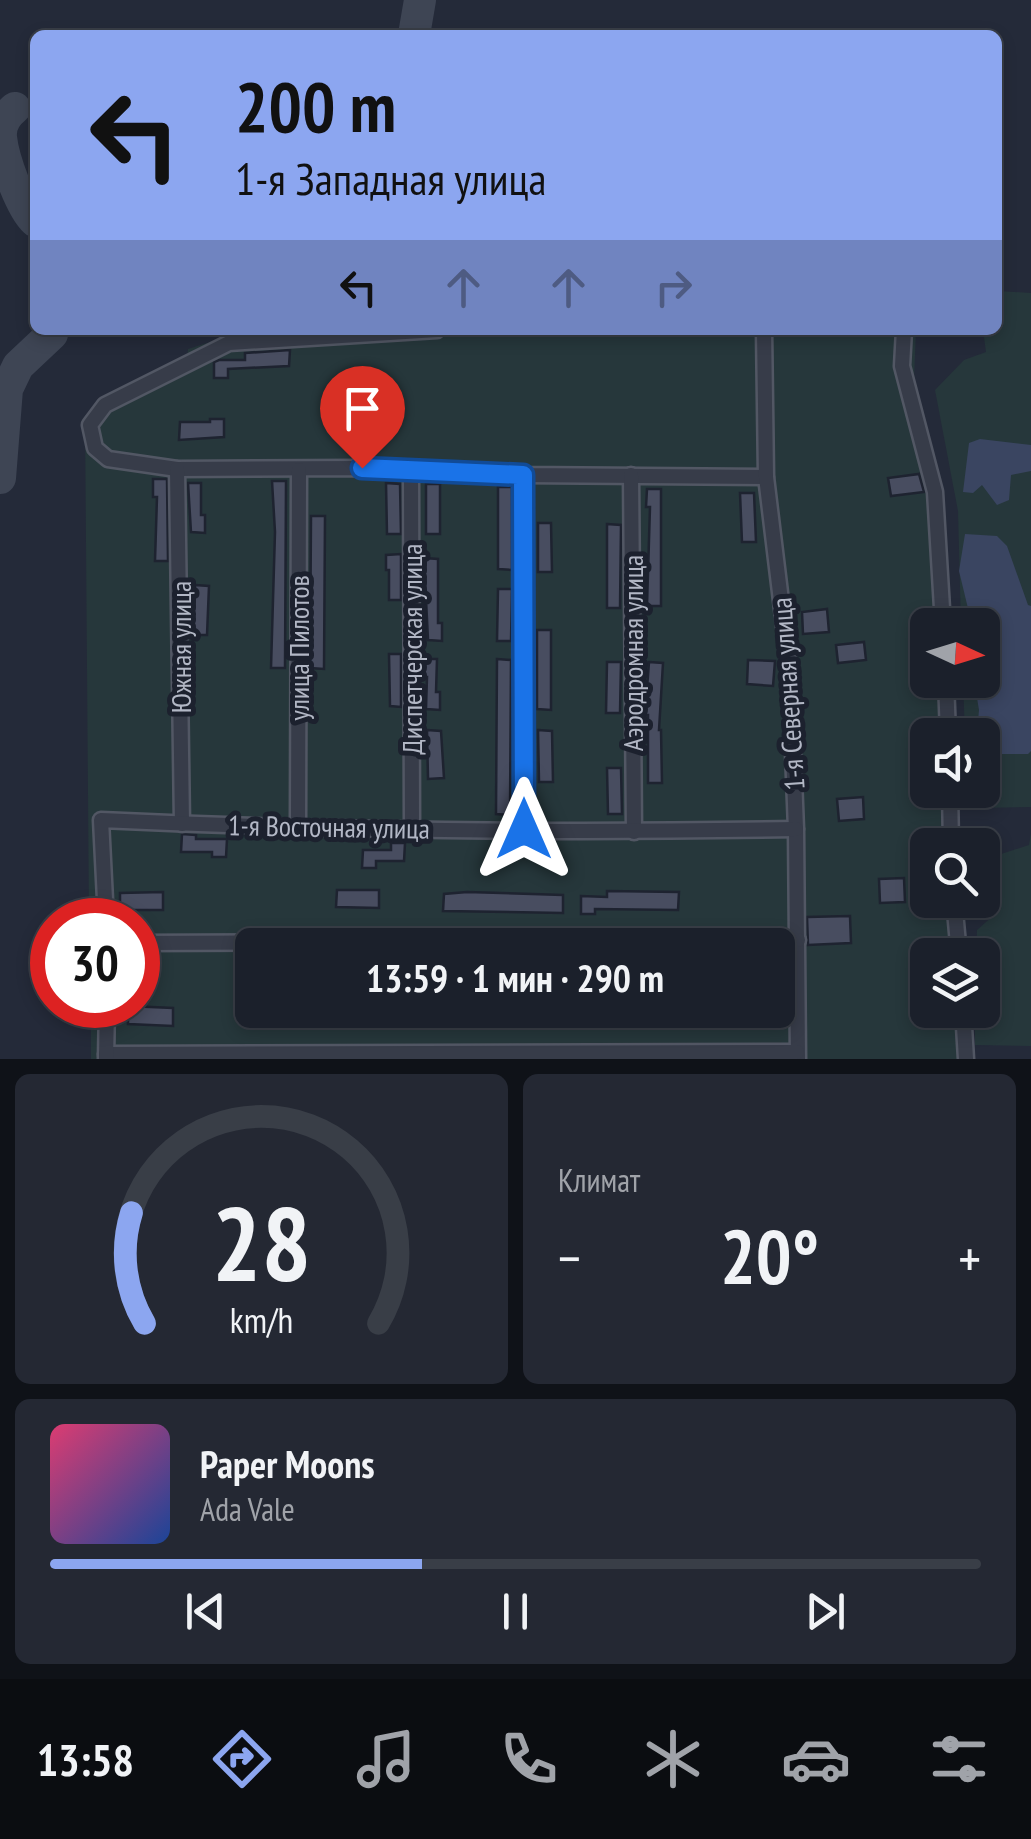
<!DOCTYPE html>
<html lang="ru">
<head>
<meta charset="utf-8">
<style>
  :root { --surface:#1b202b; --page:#242833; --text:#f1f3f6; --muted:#a0a3a9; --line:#393e47; --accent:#8ca6f0 }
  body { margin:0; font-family:"PT Sans Narrow",sans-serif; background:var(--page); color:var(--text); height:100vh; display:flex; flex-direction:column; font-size:38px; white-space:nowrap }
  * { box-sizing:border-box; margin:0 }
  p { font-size:32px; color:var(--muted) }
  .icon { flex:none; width:55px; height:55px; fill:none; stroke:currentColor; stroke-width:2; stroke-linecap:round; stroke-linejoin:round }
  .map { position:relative; height:1059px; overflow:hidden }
  .side { display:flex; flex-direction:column; gap:15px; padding:15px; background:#0f1218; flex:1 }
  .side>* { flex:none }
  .guide { position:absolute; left:30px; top:30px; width:972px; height:305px; border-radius:15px; box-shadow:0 5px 15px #0003,0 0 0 2px var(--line); background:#8ca6f0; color:#111; overflow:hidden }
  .needle { width:65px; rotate:94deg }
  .tools { position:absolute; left:910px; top:608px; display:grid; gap:20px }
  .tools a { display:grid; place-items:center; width:90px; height:90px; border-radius:15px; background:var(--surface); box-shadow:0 5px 15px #0003,0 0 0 2px var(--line); font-size:50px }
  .speed { position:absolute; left:30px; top:898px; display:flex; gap:20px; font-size:50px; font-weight:700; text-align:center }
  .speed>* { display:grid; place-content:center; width:130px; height:130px; border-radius:50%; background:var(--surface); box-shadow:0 5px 15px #0003,0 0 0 2px var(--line); line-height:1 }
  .speed .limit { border:15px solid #d22; background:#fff; color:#111 }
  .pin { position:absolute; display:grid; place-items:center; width:85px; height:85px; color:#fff; margin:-102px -42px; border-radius:50% 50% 50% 0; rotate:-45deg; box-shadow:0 0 10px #0007 }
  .pin .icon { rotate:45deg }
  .me { position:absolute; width:110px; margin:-55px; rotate:0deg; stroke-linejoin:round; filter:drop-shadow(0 0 8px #0008) }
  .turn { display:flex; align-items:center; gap:35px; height:210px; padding:0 40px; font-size:45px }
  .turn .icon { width:130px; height:130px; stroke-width:2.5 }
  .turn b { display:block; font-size:70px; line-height:85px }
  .lanes { display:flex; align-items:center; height:95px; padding:0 40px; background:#0003; justify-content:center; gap:50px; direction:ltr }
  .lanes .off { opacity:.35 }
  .big { font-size:75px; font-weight:700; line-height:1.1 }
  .side .card { flex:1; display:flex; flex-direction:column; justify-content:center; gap:15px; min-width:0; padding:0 35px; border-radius:15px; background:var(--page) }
  .side .dial { align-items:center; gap:0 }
  .dial svg { height:260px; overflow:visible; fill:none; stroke:var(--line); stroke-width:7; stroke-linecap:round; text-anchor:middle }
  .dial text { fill:var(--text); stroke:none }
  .song { display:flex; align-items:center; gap:30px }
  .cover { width:120px; height:120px; border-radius:15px; background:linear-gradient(135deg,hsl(340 70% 55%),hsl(220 70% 35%)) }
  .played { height:10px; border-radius:5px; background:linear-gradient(90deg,var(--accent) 40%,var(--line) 40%) }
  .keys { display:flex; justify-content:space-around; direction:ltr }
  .heat { display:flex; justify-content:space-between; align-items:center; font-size:55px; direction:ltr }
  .side .tiles { flex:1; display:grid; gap:15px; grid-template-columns:1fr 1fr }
  .card:last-child { grid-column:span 2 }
  .trip { position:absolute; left:235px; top:928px; width:560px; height:100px; border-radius:15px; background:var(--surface); box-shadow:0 5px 15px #0003,0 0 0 2px var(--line); font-weight:700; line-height:100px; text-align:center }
  .dock { display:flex; height:160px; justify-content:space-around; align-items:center; background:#0b0d11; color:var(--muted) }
  .dock .icon { width:70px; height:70px }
  .dock .on { color:var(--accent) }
  .dock b { font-size:45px; color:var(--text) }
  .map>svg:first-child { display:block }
</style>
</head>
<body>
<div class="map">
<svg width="1031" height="1059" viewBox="0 0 1031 1059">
  <rect width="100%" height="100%" fill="#242a39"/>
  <g fill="#26373b" fill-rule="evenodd">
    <path d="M 998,291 L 1031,293 L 1031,807 L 979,808 L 972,790 L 982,790 L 982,735 L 965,735 L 963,680 L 982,680 L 982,625 L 961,625 L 958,511 L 935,390 L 964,360 L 986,352 L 983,330 L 998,330 Z"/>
    <path d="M 260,330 L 916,330 L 913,406 L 934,497 L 944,625 L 928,625 L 928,680 L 947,680 L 949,735 L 928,735 L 928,790 L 951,790 L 949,845 L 928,845 L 928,900 L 949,900 L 954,955 L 928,955 L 928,1010 L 959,1010 L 963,1059 L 91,1059 L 91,1005 L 138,1005 L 138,920 L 89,920 L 85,416 L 186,366 L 188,349 L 239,333 ZM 252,945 L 778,945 L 778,1010 L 252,1010 Z"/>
    <path d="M 1031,833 L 1031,1046 L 975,1045 L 975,1010 L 982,1010 L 982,955 L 976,955 L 977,930 L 994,915 L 1001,854 L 1029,845 Z"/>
  </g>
  <g fill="#3a4561">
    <path d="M 980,439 L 1031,445 L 1031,471 L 1011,475 L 1009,500 L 997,505 L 982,485 L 973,493 L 963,492 L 969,443 Z"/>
    <path d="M 965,534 L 997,536 L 1007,546 L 1028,605 L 1031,606 L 1031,751 L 1028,754 L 985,754 L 982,735 L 977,732 L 979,710 L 974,680 L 982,680 L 982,625 L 972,625 L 959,571 Z"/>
  </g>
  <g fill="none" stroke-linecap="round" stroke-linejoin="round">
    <g stroke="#3e4554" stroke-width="32">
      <path d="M 414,35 L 420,0"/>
      <path d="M 15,108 C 6,115 0,125 1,137 C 3,157 20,207 35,221"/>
      <path d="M 0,478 L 7,389 L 18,366 L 52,334"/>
    </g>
  </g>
  <g fill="#484d60" stroke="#1e2330" stroke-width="2.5">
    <path d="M 290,350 L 289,366 L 228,369 L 228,378 L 214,378 L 214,362 L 219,360 L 245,360 L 245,353 Z"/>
    <path d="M 210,419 L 224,419 L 224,437 L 179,440 L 180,422 L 210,422 Z"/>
    <path d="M 919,474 L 924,492 L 891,496 L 888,478 Z"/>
    <path d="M 153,479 L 167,479 L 168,561 L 155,561 L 157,497 L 153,497 Z"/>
    <path d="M 272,481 L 286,481 L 285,668 L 271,668 L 275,532 Z"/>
    <path d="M 188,483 L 201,483 L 201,515 L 205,515 L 205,533 L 191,532 Z"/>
    <path d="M 386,483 L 400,484 L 401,534 L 387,534 Z"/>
    <rect x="426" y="484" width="14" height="50"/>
    <path d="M 498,487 L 512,487 L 512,570 L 498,569 Z"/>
    <path d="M 647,489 L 661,489 L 661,606 L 647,606 L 650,507 L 646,507 Z"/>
    <path d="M 740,493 L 754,493 L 756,542 L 742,542 Z"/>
    <path d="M 311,516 L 325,516 L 324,669 L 310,668 Z"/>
    <path d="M 538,523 L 551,523 L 552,572 L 538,572 Z"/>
    <path d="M 607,524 L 621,525 L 620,608 L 607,608 Z"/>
    <path d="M 401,554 L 401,600 L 389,600 L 389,570 L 386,570 L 386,555 Z"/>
    <path d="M 424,558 L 438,559 L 438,623 L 442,623 L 442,641 L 428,640 Z"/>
    <path d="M 195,585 L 209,586 L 207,635 L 193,635 Z"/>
    <path d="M 498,589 L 512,589 L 511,641 L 497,641 Z"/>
    <path d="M 827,609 L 829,632 L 803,634 L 802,612 Z"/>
    <path d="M 537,630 L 551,630 L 551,710 L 537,709 Z"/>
    <path d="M 864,642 L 866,660 L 838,663 L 836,645 Z"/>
    <path d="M 389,654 L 401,654 L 401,707 L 390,706 Z"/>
    <path d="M 423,659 L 437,659 L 436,692 L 440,692 L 440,710 L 426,709 L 427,677 L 422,677 Z"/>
    <path d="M 497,659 L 511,660 L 510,815 L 496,814 Z"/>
    <path d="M 748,660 L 775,661 L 773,686 L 747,684 Z"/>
    <path d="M 607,662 L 621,662 L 620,713 L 606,713 Z"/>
    <path d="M 649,662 L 663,663 L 659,730 L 661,730 L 662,783 L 648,783 L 648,715 L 645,715 Z"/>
    <path d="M 427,730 L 441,731 L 444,778 L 428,779 Z"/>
    <path d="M 538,730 L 552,731 L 553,782 L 539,782 Z"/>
    <path d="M 607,768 L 621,768 L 622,814 L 608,814 Z"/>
    <path d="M 863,797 L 864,819 L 839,821 L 837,799 Z"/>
    <path d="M 182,834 L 196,835 L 196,839 L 227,839 L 226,857 L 212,857 L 212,852 L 181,852 Z"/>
    <path d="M 391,843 L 405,843 L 404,861 L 376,861 L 376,868 L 362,868 L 363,850 L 391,850 Z"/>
    <path d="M 904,878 L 905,902 L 880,903 L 879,879 Z"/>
    <path d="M 337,890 L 379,890 L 379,908 L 336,907 Z"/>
    <path d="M 607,891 L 679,892 L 678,910 L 595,909 L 595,914 L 581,914 L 581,896 L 607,897 Z"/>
    <path d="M 163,892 L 163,910 L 120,910 L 120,893 Z"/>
    <path d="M 467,892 L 563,895 L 563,913 L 443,911 L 444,894 Z"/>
    <path d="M 850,916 L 851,943 L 808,945 L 807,917 Z"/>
    <path d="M 128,1006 L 173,1008 L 173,1026 L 128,1024 Z"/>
  </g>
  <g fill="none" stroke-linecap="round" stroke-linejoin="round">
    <g stroke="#525764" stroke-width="19">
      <g id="minor">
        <path d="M 437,330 L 229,343 L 105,405 L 90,425 L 95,448 L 108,459 L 177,469 L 362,468 L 523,475 L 766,477"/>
        <path d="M 764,330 L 766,477 L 790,675 L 796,829 L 798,1059"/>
        <path d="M 904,330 L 902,366 L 935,492 L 943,625"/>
        <path d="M 177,469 L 182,824"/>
        <path d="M 411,470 L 412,828"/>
        <path d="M 523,475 L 525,829"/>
        <path d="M 631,475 L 634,832"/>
        <path d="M 946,680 L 948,735"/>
        <path d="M 950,790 L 951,845"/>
        <path d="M 298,827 L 299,470"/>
        <path d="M 954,900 L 959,955"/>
        <path d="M 106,920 L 101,820 C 332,831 565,833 796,829"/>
        <path d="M 138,943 L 798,940"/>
        <path d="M 963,1010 L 966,1059"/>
        <path d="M 106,1054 L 797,1052"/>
        <path d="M 106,1059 L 107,1005"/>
      </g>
    </g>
    <use href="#minor" stroke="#373c49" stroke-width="14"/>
  </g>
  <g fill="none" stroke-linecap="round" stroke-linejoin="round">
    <g stroke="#114b97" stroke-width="25">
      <path id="route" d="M 362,468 L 523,475 L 524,829"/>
    </g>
    <use href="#route" stroke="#1a73e8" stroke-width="18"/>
  </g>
  <g text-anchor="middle" stroke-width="10" stroke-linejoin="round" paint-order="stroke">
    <g font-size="28" fill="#b2b7c5" stroke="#1c212e">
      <text transform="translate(181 647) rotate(-90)" y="10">Южная улица</text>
      <text transform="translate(299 648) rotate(-90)" y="10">улица Пилотов</text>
      <text transform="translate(412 649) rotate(-90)" y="10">Диспетчерская улица</text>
      <text transform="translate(633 653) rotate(-90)" y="10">Аэродромная улица</text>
      <text transform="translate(788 694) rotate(-94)" y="10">1-я Северная улица</text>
      <text transform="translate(329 827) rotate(1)" y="10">1-я Восточная улица</text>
    </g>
  </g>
</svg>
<div class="tools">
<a><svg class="needle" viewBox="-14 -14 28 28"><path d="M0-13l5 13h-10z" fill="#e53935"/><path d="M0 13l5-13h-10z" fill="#a0a3a9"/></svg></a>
<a><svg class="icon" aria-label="sound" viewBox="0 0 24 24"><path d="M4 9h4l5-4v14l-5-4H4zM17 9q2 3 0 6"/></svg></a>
<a><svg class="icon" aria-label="search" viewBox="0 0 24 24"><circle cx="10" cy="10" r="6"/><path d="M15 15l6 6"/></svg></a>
<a><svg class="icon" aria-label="layers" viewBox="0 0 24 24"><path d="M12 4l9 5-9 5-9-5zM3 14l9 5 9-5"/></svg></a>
</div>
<div class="speed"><div class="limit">30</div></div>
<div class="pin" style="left:362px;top:468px;background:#d93025"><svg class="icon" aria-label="arrive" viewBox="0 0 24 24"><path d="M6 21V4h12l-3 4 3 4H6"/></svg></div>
<svg class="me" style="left:524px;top:829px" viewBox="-20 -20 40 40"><path d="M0-17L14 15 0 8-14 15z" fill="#1a73e8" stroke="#fff" stroke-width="4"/></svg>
<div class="trip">13:59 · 1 мин · 290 m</div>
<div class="guide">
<div class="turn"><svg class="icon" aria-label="left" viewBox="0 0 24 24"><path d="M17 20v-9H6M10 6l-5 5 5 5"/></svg><div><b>200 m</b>1-я Западная улица</div></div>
<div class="lanes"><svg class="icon" aria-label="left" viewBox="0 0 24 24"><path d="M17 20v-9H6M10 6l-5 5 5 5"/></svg><svg class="icon off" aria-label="ahead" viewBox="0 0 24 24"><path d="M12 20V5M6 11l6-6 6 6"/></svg><svg class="icon off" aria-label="ahead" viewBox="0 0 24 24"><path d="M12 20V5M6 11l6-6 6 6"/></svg><svg class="icon off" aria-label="right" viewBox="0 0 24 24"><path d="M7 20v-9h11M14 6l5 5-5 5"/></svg></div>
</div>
</div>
<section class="side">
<div class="tiles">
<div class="card dial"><svg viewBox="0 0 100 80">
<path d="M14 69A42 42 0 1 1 86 69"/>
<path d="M14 69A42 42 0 0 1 10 35" stroke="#8ca6f0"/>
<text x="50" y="56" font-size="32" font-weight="700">28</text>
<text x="50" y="72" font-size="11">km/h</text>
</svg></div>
<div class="card"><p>Климат</p>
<div class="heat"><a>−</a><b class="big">20°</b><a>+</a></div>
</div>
<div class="card">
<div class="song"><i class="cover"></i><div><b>Paper Moons</b><p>Ada Vale</p></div></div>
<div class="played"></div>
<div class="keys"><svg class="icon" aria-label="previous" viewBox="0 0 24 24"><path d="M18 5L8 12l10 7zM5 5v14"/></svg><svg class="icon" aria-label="pause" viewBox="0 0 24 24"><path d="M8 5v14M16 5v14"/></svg><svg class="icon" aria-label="next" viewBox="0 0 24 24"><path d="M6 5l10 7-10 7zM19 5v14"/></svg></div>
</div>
</div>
</section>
<nav class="dock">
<b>13:58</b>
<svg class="icon on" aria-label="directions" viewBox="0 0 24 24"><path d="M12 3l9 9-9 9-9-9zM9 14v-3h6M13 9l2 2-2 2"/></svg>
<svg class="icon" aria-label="music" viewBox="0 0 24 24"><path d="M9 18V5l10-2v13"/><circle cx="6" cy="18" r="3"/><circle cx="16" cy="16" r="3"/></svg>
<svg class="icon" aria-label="phone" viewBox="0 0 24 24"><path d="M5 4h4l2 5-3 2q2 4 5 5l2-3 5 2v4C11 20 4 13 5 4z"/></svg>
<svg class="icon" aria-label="climate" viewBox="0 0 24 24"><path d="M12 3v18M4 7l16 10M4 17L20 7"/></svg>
<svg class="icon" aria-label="car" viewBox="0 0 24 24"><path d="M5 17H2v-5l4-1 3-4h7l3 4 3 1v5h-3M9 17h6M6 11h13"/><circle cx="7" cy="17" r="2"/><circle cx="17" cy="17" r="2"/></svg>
<svg class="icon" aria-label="filters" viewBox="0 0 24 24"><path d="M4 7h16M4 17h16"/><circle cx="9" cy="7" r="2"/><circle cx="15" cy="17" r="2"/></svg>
</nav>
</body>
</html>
